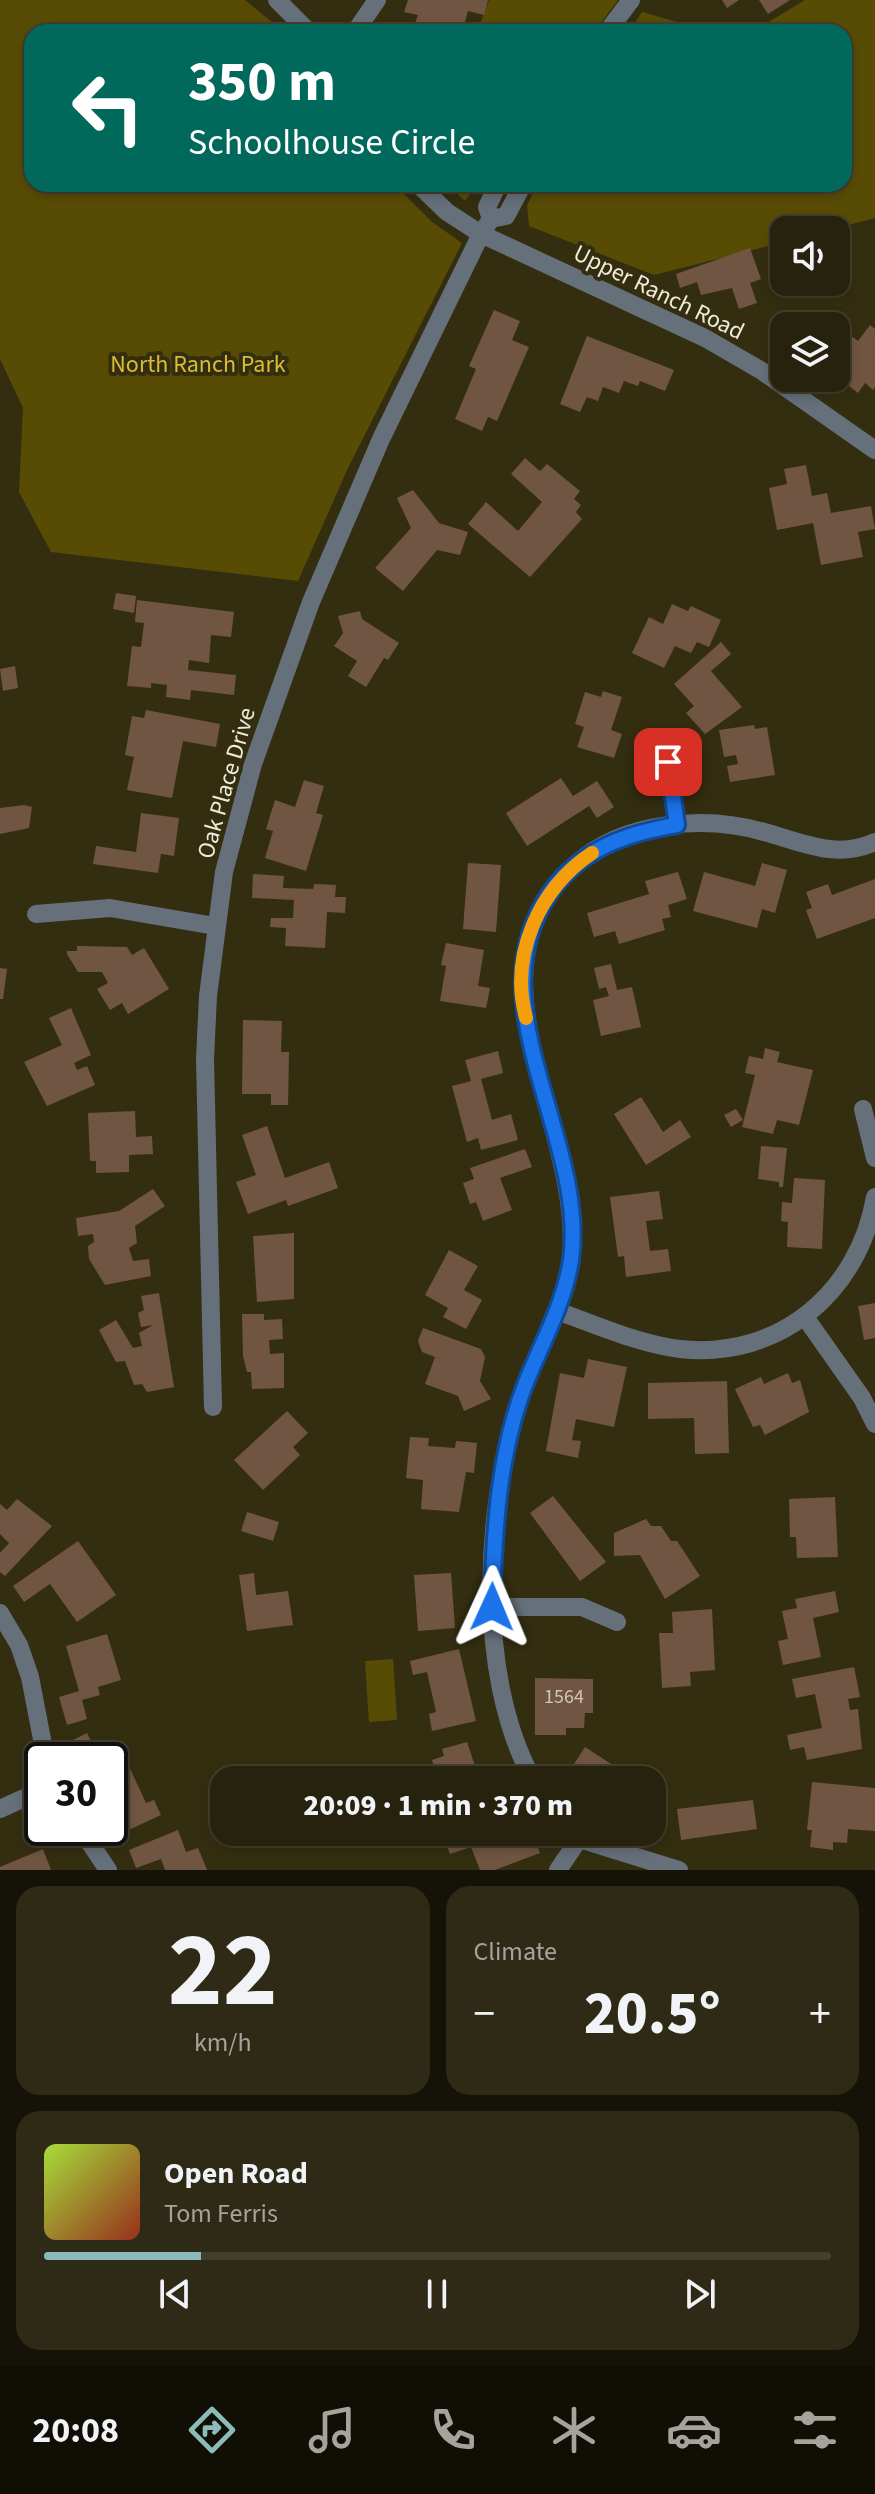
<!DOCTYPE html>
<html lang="en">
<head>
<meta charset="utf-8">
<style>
  :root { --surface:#27220d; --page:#2f2a16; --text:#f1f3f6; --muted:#a4a49d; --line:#433f2e; --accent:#8bbbb9 }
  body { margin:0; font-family:"Source Sans 3",sans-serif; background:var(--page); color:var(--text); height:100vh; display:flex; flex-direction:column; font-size:30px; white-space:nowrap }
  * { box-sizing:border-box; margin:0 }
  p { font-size:26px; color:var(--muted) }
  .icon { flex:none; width:44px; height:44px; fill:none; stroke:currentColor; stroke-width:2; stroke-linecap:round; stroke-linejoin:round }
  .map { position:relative; height:1870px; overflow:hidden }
  .panel { display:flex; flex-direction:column; gap:16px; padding:16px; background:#151307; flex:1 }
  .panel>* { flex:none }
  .hud { position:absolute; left:24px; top:24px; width:828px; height:168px; border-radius:24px; box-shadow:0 4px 12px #0003,0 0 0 2px var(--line); background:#00695c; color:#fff; overflow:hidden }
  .tools { position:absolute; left:770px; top:216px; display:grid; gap:16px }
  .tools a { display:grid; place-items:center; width:80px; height:80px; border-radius:16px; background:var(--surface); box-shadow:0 4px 12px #0003,0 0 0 2px var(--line); font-size:40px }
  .speed { position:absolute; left:24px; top:1742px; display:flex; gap:16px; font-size:40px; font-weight:700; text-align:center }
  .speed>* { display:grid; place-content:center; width:104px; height:104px; border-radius:50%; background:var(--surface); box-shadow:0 4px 12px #0003,0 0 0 2px var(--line); line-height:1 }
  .speed .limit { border:4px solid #111; border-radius:12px; background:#fff; color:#111 }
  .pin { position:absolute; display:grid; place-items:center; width:68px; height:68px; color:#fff; margin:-34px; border-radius:16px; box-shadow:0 4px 12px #0006 }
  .me { position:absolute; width:88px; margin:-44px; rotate:1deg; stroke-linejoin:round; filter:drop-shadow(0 0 6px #0008) }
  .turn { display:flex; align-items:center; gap:28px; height:168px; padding:0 32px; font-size:36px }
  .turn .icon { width:104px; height:104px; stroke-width:2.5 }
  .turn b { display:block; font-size:56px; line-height:68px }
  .big { font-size:60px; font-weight:800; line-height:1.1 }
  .panel .tile { flex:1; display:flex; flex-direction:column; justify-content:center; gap:12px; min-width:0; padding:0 28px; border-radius:24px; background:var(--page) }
  .panel .dial { align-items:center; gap:0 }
  .dial b { font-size:104px; line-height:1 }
  .song { display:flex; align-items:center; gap:24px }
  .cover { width:96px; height:96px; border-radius:12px; background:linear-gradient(135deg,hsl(80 70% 55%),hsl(10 70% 35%)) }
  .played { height:8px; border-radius:4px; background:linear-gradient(90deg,var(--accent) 20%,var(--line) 20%) }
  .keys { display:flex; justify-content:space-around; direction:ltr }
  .heat { display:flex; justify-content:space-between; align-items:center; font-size:44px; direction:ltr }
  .panel .tiles { flex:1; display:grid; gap:16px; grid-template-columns:1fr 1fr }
  .tile:last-child { grid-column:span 2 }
  .trip { position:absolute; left:210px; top:1766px; width:456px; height:80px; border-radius:24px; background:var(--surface); box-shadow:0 4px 12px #0003,0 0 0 2px var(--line); font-weight:800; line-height:80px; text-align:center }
  .dock { display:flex; height:128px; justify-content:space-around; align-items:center; background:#100e05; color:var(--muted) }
  .dock .icon { width:56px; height:56px }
  .dock .current { color:var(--accent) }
  .dock b { font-size:36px; color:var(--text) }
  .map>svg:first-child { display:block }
</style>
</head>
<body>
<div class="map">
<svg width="875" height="1870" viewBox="0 0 875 1870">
  <rect width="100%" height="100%" fill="#342e11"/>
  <g fill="#584c05">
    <path d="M 0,0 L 245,0 L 284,32 L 32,32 L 32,184 L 394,184 L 432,222 L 462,243 L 348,468 L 298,581 L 51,552 L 19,492 L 23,408 L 0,359 Z"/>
    <path d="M 489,0 L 618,0 L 594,32 L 477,32 Z"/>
    <path d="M 805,0 L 875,0 L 875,218 L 829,230 L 784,230 L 784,242 L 654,275 L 529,226 L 527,205 L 538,184 L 844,184 L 844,32 L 752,32 Z"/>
    <path d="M 642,12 L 712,32 L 629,32 Z"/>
    <path d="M 446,184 L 478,184 L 465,201 Z"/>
    <path d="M 393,1659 L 397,1720 L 369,1722 L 365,1661 Z"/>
  </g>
  <g fill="#705542">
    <path d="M 408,0 L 488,0 L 484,15 L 468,11 L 462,32 L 415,23 L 418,15 L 404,12 Z"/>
    <path d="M 722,0 L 739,0 L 727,8 Z"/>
    <path d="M 759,0 L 790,0 L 768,14 Z"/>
    <path d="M 411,23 L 418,32 L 400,32 Z"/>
    <path d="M 750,248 L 761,279 L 750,283 L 757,303 L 739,309 L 732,288 L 701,295 L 697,282 L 680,288 L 676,274 Z"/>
    <path d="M 494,310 L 520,321 L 512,340 L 529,347 L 497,421 L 488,417 L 482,431 L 455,419 L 476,369 L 469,366 Z"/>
    <path d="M 870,325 L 875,329 L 875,387 L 873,390 L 865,383 L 858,393 L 836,376 L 836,345 L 841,349 L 851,336 L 858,341 Z"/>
    <path d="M 587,336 L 674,370 L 665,391 L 640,381 L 638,386 L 624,381 L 619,393 L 603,387 L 598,401 L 587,397 L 580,412 L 560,404 Z"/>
    <path d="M 525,458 L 540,471 L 547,464 L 580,491 L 574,499 L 581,505 L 576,512 L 582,519 L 530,577 L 468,524 L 486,502 L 518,531 L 542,502 L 511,474 Z"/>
    <path d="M 806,465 L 812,496 L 827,493 L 831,513 L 871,506 L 875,529 L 858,532 L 863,557 L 821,565 L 813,523 L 777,530 L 769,488 L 787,484 L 784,469 Z"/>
    <path d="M 413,490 L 439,523 L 468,532 L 460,555 L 437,550 L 403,591 L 375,568 L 411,528 L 397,498 Z"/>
    <path d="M 116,593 L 136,596 L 134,613 L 113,609 Z"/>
    <path d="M 137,600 L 234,612 L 231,637 L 211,635 L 209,663 L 189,660 L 188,670 L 236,675 L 234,695 L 191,690 L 190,700 L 166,697 L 167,685 L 151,683 L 151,688 L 127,686 L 132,646 L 141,647 L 144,623 L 135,622 Z"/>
    <path d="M 672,604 L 688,611 L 691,606 L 721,620 L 709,647 L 697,642 L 691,653 L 675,646 L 664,668 L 632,653 L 649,617 L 663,624 Z"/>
    <path d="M 360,611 L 362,619 L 399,643 L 388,660 L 384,658 L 366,687 L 348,676 L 357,661 L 334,646 L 343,633 L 338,616 Z"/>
    <path d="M 721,642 L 731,654 L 711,671 L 742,707 L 705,734 L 686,713 L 694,706 L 674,684 Z"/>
    <path d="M 15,666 L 18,688 L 3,691 L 0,669 Z"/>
    <path d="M 603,691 L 622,697 L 611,730 L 622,734 L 614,758 L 577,747 L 584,727 L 575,724 L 585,692 L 601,697 Z"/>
    <path d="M 146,710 L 220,724 L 216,747 L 183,741 L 172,798 L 127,790 L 134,757 L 125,755 L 132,716 L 144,718 Z"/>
    <path d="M 754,725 L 755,729 L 767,727 L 775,775 L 730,782 L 727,766 L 738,764 L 736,755 L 724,757 L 719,730 Z"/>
    <path d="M 561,778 L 573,796 L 597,781 L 614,807 L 597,818 L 589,806 L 527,846 L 506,813 Z"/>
    <path d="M 304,780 L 324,786 L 316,813 L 323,815 L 306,871 L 265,858 L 273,831 L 266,829 L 275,800 L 295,807 Z"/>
    <path d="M 24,805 L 32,807 L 29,828 L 0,834 L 0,808 Z"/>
    <path d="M 141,813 L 179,818 L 174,856 L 161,854 L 158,873 L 93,864 L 96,846 L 136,852 Z"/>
    <path d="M 468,863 L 501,865 L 496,932 L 463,929 Z"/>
    <path d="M 762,863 L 787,870 L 775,913 L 762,909 L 757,928 L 693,911 L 704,872 L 755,886 Z"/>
    <path d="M 678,872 L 687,899 L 668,905 L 671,917 L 662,919 L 665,930 L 619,944 L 615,931 L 594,937 L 587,913 L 649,894 L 645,881 Z"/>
    <path d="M 253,874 L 284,876 L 283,888 L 313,889 L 314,884 L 336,885 L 335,897 L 346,897 L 345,913 L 327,912 L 325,948 L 285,946 L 286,928 L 270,927 L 271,918 L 293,918 L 294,900 L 252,898 Z"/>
    <path d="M 875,879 L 875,918 L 817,939 L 806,910 L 812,908 L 806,892 L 828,884 L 832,895 Z"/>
    <path d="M 446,943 L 484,950 L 478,986 L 490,988 L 486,1008 L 440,1001 L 446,966 L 441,965 Z"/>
    <path d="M 77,946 L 127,947 L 132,955 L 144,948 L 169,989 L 128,1014 L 122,1003 L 110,1010 L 97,989 L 108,983 L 102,972 L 78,972 L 67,954 L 67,951 L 77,951 Z"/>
    <path d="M 611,964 L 617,990 L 632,987 L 641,1027 L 601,1036 L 593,1000 L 609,996 L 606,987 L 599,989 L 594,968 Z"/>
    <path d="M 0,968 L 7,969 L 3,999 L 0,999 Z"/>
    <path d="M 71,1008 L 91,1055 L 74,1063 L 77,1070 L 87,1066 L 95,1085 L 47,1106 L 24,1062 L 62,1045 L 49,1018 Z"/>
    <path d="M 243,1020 L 282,1021 L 281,1052 L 289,1052 L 288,1105 L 271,1105 L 271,1094 L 242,1094 Z"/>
    <path d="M 765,1048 L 780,1052 L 777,1062 L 813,1070 L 799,1125 L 777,1120 L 773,1134 L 742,1127 L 755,1075 L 745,1073 L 749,1056 L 763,1059 Z"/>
    <path d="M 498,1051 L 503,1073 L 481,1079 L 492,1120 L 511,1114 L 518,1140 L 481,1150 L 478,1138 L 467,1142 L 452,1086 L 471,1081 L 465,1060 Z"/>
    <path d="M 641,1097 L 663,1132 L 680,1120 L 691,1137 L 646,1165 L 614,1114 Z"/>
    <path d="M 736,1109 L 743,1120 L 731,1127 L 724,1115 Z"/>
    <path d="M 135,1111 L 136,1137 L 152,1136 L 153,1154 L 129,1155 L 129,1172 L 96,1173 L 96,1161 L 90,1161 L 88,1113 Z"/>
    <path d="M 267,1126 L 285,1178 L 329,1162 L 338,1188 L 288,1206 L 286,1200 L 248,1214 L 236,1182 L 256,1175 L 242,1135 Z"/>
    <path d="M 761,1146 L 787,1148 L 783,1187 L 779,1187 L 779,1182 L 758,1179 Z"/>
    <path d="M 525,1149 L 532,1167 L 500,1178 L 512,1210 L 483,1221 L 476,1202 L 470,1204 L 463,1183 L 474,1179 L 470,1168 Z"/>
    <path d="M 794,1178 L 825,1180 L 822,1249 L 787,1247 L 788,1222 L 781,1221 L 782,1202 L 792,1203 Z"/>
    <path d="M 153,1189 L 165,1206 L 135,1226 L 137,1243 L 129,1248 L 133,1261 L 149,1259 L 151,1276 L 105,1285 L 89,1259 L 88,1246 L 94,1242 L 93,1234 L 78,1236 L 76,1218 L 119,1211 Z"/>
    <path d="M 659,1191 L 663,1219 L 646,1221 L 650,1251 L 668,1249 L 671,1271 L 626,1277 L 624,1256 L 618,1257 L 610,1197 Z"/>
    <path d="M 294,1233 L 294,1299 L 257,1302 L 253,1236 Z"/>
    <path d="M 449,1250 L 478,1266 L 464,1290 L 482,1300 L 466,1329 L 443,1317 L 448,1308 L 425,1295 Z"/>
    <path d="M 159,1293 L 174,1387 L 147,1392 L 142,1384 L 134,1385 L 125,1361 L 116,1362 L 99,1330 L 116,1320 L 133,1348 L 142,1346 L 139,1333 L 153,1325 L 141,1327 L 138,1313 L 144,1310 L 141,1296 Z"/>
    <path d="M 875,1303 L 875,1338 L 864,1340 L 858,1306 Z"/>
    <path d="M 242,1314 L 264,1314 L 264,1320 L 282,1319 L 283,1339 L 269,1340 L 270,1354 L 284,1353 L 284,1388 L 252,1389 L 251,1372 L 247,1372 L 243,1356 Z"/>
    <path d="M 423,1328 L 481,1349 L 485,1357 L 480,1381 L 491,1399 L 464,1411 L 458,1396 L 425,1384 L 435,1357 L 422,1352 L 418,1341 Z"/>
    <path d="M 588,1359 L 627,1367 L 614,1427 L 576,1419 L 572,1440 L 581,1441 L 578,1458 L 546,1451 L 560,1373 L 584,1378 Z"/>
    <path d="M 788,1373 L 792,1383 L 800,1380 L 809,1412 L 765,1435 L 760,1425 L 753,1427 L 735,1389 L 761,1377 L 764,1384 Z"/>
    <path d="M 727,1381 L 729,1453 L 695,1454 L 694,1418 L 648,1419 L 648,1383 Z"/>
    <path d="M 287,1411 L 308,1433 L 293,1447 L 300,1455 L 263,1490 L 234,1460 Z"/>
    <path d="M 410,1437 L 429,1438 L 428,1446 L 455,1448 L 456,1441 L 477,1443 L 474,1473 L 466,1472 L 459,1512 L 421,1509 L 423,1480 L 406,1478 Z"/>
    <path d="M 553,1496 L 606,1562 L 580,1581 L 530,1513 Z"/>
    <path d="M 835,1497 L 838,1557 L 797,1558 L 796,1537 L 790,1537 L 789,1499 Z"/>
    <path d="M 17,1499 L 52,1526 L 5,1576 L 0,1572 L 0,1553 L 9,1543 L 0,1534 L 0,1504 L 7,1510 Z"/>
    <path d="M 247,1512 L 279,1522 L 273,1541 L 241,1531 Z"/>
    <path d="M 646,1519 L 651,1526 L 661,1526 L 671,1541 L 677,1541 L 700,1576 L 665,1599 L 640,1555 L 614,1556 L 614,1533 Z"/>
    <path d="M 78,1541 L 116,1595 L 77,1622 L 50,1584 L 24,1602 L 13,1586 Z"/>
    <path d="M 254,1573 L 256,1595 L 288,1591 L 293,1625 L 247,1631 L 239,1575 Z"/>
    <path d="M 451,1573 L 455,1628 L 418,1631 L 414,1575 Z"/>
    <path d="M 835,1591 L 839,1612 L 813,1618 L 821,1657 L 783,1665 L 778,1641 L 788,1639 L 782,1611 L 797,1608 L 795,1599 Z"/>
    <path d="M 712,1609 L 715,1670 L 690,1672 L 691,1686 L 662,1688 L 659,1633 L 673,1633 L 672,1612 Z"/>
    <path d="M 107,1634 L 121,1680 L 98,1687 L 100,1695 L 82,1700 L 87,1719 L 67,1725 L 59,1697 L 79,1691 L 66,1646 Z"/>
    <path d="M 459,1649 L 476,1721 L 432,1731 L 429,1714 L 436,1712 L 427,1672 L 413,1675 L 410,1661 Z"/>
    <path d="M 854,1667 L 860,1697 L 848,1699 L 850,1710 L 858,1709 L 862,1749 L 807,1760 L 804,1747 L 790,1750 L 787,1735 L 822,1728 L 815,1694 L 796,1698 L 792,1679 Z"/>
    <path d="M 535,1678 L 593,1679 L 593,1713 L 585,1713 L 584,1728 L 566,1728 L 566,1735 L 535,1735 Z"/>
    <path d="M 87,1733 L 98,1755 L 119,1745 L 146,1803 L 154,1800 L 161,1815 L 120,1834 L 110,1812 L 110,1760 L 78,1760 L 69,1742 Z"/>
    <path d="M 467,1742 L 476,1769 L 446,1780 L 413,1780 L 412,1777 L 435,1770 L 432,1760 L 444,1756 L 442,1749 Z"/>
    <path d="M 585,1747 L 631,1777 L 629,1780 L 565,1778 Z"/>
    <path d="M 812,1782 L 875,1788 L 875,1831 L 848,1829 L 847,1843 L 833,1842 L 833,1850 L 810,1847 L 812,1830 L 807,1830 Z"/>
    <path d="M 753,1800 L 757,1829 L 681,1840 L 677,1809 Z"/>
    <path d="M 178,1830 L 186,1852 L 198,1848 L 207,1870 L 165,1870 L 161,1859 L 136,1868 L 129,1850 Z"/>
    <path d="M 520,1832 L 521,1836 L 532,1832 L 540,1853 L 495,1870 L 480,1870 L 471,1847 L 450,1854 L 442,1833 Z"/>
    <path d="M 43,1849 L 51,1870 L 0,1870 L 0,1867 Z"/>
  </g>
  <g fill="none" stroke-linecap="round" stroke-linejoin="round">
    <g stroke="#66707b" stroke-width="18">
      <path d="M 277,0 L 309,32"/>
      <path d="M 355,32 L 377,0"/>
      <path d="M 607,32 L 631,0"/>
      <path d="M 418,184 L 447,212 L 481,234 L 705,338 L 762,371 L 875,450"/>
      <path d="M 491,219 L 487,207 L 498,184"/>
      <path d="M 668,762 L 677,825"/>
      <path d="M 36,914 L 110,908 L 215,926"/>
      <path d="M 863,1109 L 875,1158"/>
      <path d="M 557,1311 C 597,1325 639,1344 680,1349 C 779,1360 859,1292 875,1197"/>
      <path d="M 805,1317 L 862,1398 L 875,1424"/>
      <path d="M 213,1407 L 205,1059 L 208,996 L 224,872 L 253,764 L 311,602 L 381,439 L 481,234 L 491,219 L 506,216 L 521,188 L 519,184"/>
      <path d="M 492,1607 L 582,1607 L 617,1622"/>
      <path d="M 0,1613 L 19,1645 L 30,1677 L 46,1760"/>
      <path d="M 533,1780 C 474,1673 484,1501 524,1388 C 539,1344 567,1304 571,1257 C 583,1125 456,972 576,864 C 624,821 705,815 764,832 C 801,842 836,860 875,842"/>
      <path d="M 0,1809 L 42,1790"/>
      <path d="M 80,1828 L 108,1870"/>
      <path d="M 573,1832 L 579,1839 L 679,1870"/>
      <path d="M 558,1870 L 579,1839"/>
    </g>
  </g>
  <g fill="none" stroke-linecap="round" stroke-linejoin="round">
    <g stroke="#114b97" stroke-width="20">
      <path id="route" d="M 492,1607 C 494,1533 498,1455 525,1385 C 541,1344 564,1305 571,1260 C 588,1137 471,1002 552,890 C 583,848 628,833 677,825 L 668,762"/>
    </g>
    <use href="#route" stroke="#1a73e8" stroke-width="14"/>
    <path stroke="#f59e0b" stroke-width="14" d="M 526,1018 C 509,955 539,889 592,853"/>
  </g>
  <g text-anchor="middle" stroke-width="8" stroke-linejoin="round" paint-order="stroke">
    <g font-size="20" fill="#cfc6b4">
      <text x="564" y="1703">1564</text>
    </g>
    <g font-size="24" fill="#efebda" stroke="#342e11">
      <text transform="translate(659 292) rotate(26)" y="8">Upper Ranch Road</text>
      <text transform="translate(226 783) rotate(-74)" y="8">Oak Place Drive</text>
    </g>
    <g font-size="24" fill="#d9be31" stroke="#342e11">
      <text x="198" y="372">North Ranch Park</text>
    </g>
  </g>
</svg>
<div class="tools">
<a><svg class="icon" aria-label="sound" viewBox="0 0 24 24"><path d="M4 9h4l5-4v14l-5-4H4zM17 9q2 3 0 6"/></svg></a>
<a><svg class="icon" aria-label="layers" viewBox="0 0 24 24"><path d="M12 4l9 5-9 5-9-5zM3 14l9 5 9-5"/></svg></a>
</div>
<div class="speed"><div class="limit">30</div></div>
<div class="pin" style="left:668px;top:762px;background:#d93025"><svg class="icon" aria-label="arrive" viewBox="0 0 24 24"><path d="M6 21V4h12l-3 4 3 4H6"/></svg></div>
<svg class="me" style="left:492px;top:1607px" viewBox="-20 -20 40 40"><path d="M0-17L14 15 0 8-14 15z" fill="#1a73e8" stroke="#fff" stroke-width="4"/></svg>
<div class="trip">20:09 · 1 min · 370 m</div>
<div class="hud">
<div class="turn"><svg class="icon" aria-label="left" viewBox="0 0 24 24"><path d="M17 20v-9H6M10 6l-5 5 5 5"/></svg><div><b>350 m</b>Schoolhouse Circle</div></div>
</div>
</div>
<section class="panel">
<div class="tiles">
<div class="tile dial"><b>22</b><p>km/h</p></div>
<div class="tile"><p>Climate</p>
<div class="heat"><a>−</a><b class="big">20.5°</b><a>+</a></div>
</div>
<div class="tile">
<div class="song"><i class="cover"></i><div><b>Open Road</b><p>Tom Ferris</p></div></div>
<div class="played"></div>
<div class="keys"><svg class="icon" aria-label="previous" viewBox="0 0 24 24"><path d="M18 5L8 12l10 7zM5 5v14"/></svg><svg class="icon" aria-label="pause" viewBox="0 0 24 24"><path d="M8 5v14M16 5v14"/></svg><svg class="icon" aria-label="next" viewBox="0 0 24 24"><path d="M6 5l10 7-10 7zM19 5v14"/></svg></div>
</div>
</div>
</section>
<nav class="dock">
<b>20:08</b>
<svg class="icon current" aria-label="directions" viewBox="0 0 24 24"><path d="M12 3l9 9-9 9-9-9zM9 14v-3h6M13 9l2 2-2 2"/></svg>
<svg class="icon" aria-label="music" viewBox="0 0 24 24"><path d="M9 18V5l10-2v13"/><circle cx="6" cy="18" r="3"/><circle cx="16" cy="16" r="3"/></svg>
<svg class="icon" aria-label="phone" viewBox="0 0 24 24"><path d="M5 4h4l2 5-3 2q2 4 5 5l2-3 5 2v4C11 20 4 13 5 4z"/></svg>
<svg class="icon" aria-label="climate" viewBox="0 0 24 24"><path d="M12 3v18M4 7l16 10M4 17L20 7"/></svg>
<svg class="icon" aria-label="car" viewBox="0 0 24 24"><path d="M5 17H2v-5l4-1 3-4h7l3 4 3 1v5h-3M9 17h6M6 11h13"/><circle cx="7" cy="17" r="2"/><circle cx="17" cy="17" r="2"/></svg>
<svg class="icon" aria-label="filters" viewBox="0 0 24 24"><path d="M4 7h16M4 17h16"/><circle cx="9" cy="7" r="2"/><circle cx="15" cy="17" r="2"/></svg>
</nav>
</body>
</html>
